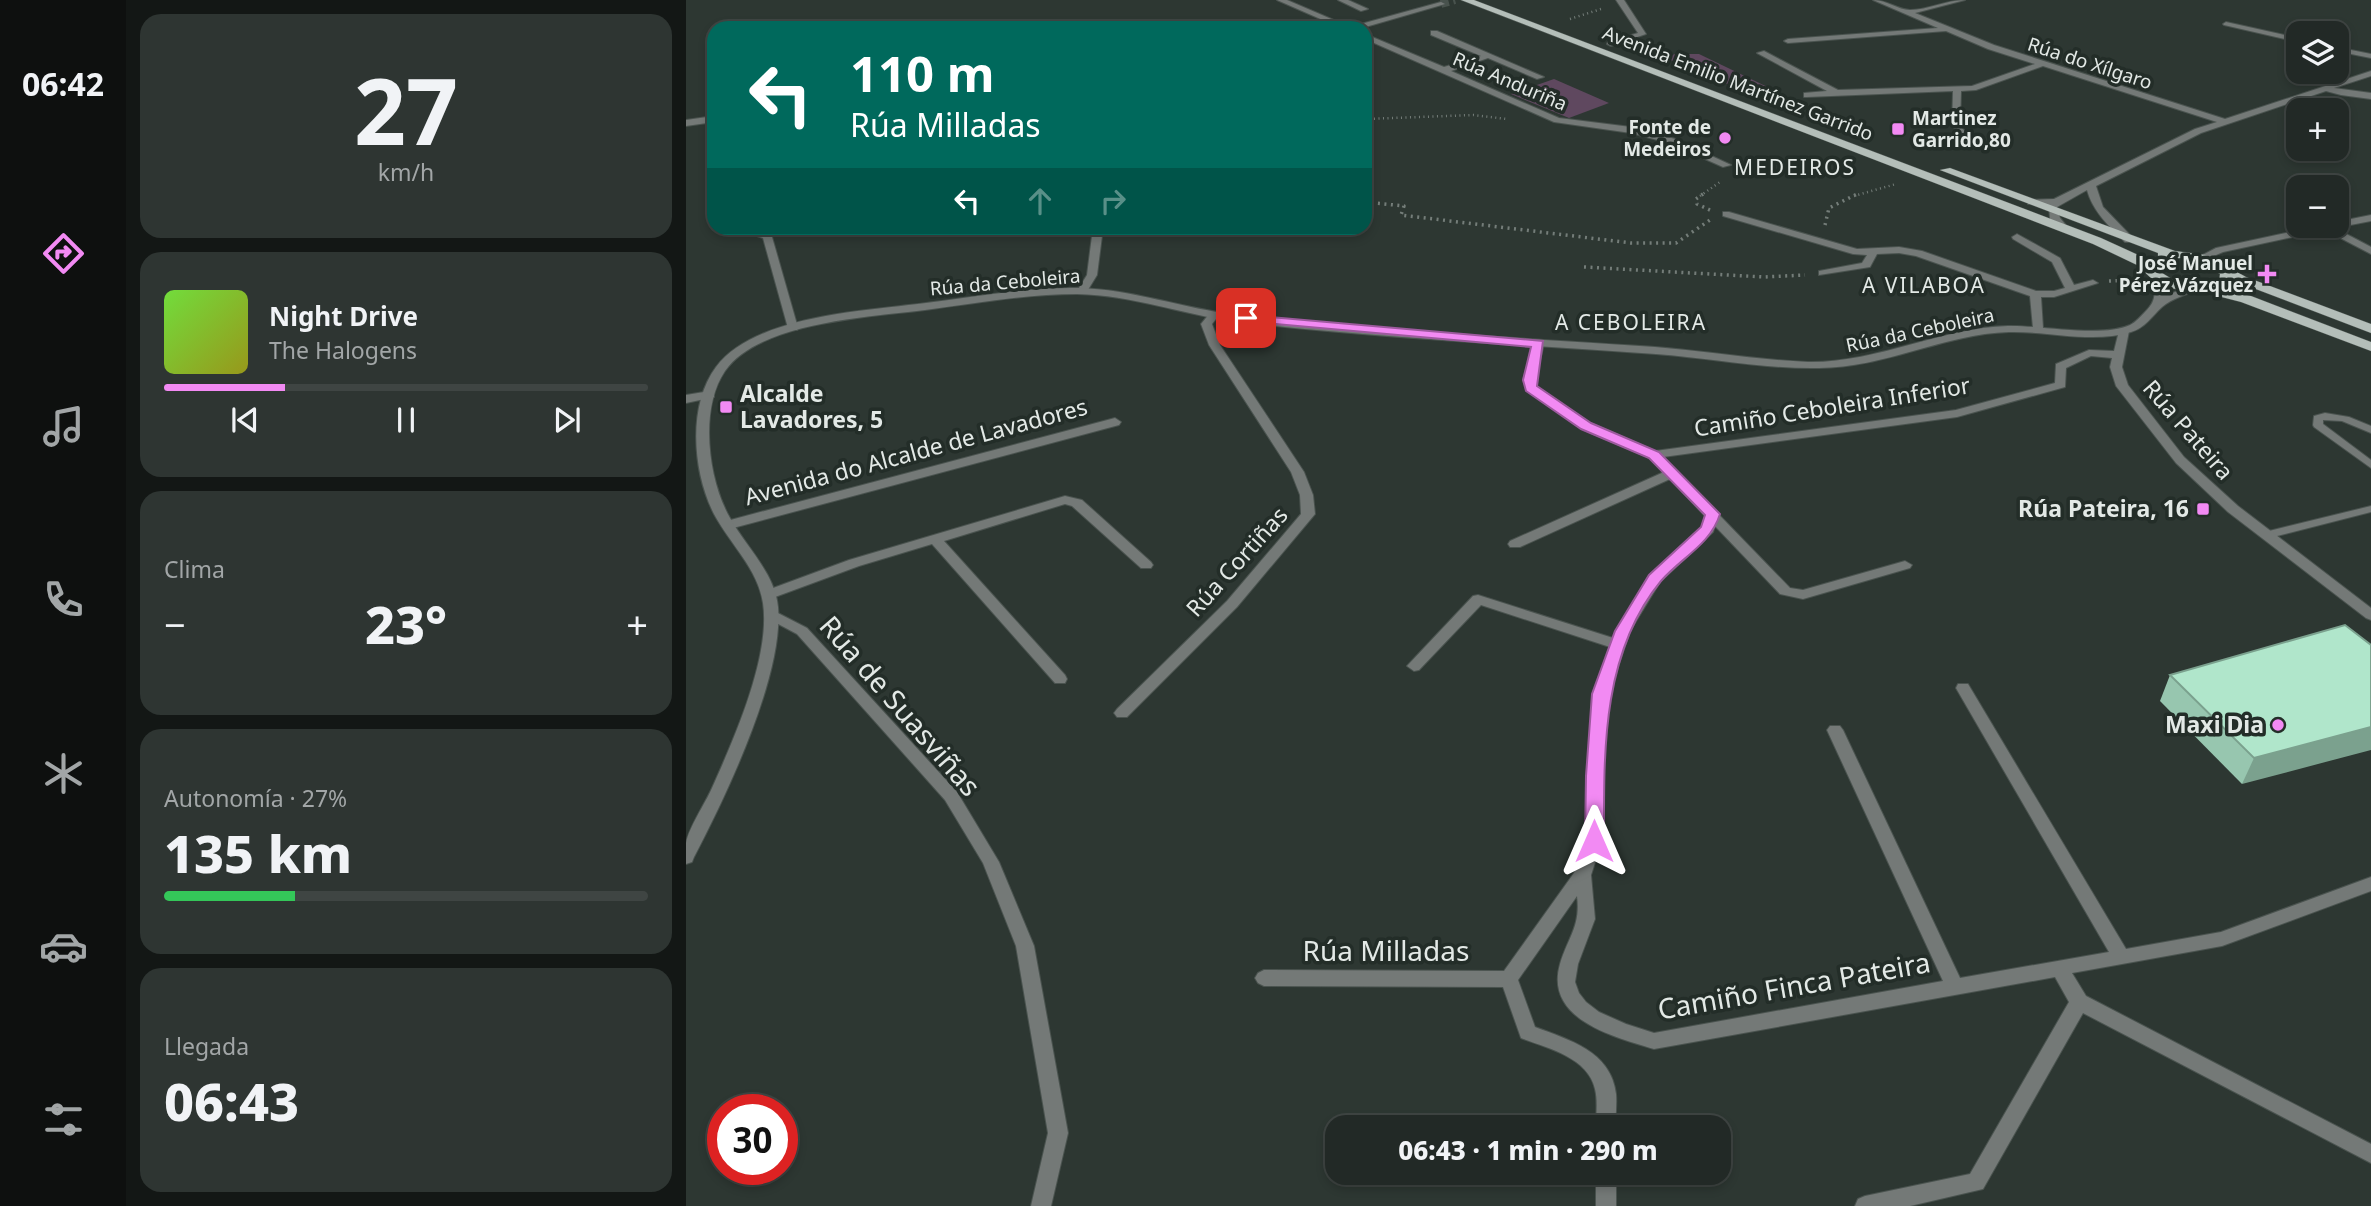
<!DOCTYPE html>
<html lang="es">
<head>
<meta charset="utf-8">
<style>
  :root { --surface:#222926; --page:#2e3532; --text:#f1f3f6; --muted:#a2a6a7; --line:#3f4543; --accent:#f28af3 }
  body { margin:0; font-family:"Noto Sans",sans-serif; background:var(--page); color:var(--text); height:100vh; display:flex; flex-direction:column; font-size:26px; white-space:nowrap }
  * { box-sizing:border-box; margin:0 }
  p { font-size:23px; color:var(--muted) }
  .icon { flex:none; width:38px; height:38px; fill:none; stroke:currentColor; stroke-width:2; stroke-linecap:round; stroke-linejoin:round }
  .map { position:relative; flex:1; overflow:hidden }
  .drawer { display:flex; flex-direction:column; gap:14px; padding:14px; background:#131715; width:560px }
  .drawer>* { flex:none }
  .guide { position:absolute; left:21px; top:21px; width:665px; height:214px; border-radius:21px; box-shadow:0 4px 10px #0003,0 0 0 2px var(--line); background:#00695c; color:#fff; overflow:hidden }
  .buttons { position:absolute; left:1600px; top:21px; display:grid; gap:14px }
  .buttons a { display:grid; place-items:center; width:63px; height:63px; border-radius:14px; background:var(--surface); box-shadow:0 4px 10px #0003,0 0 0 2px var(--line); font-size:35px }
  .speed { position:absolute; left:21px; top:1094px; display:flex; gap:14px; font-size:35px; font-weight:700; text-align:center }
  .speed>* { display:grid; place-content:center; width:91px; height:91px; border-radius:50%; background:var(--surface); box-shadow:0 4px 10px #0003,0 0 0 2px var(--line); line-height:1 }
  .speed .limit { border:10px solid #d22; background:#fff; color:#111 }
  .pin { position:absolute; display:grid; place-items:center; width:60px; height:60px; color:#fff; margin:-30px; border-radius:14px; box-shadow:0 4px 10px #0006 }
  .me { position:absolute; width:77px; margin:-38px; rotate:0deg; stroke-linejoin:round; filter:drop-shadow(0 0 5px #0008) }
  .turn { display:flex; align-items:center; gap:24px; height:147px; padding:0 28px; font-size:32px }
  .turn .icon { width:91px; height:91px; stroke-width:2.5 }
  .turn b { display:block; font-size:49px; line-height:60px }
  .lanes { display:flex; align-items:center; height:66px; padding:0 28px; background:#0003; justify-content:center; gap:35px; direction:ltr }
  .lanes .off { opacity:.35 }
  .big { font-size:52px; font-weight:800; line-height:1.1 }
  .drawer .widget { flex:1; display:flex; flex-direction:column; justify-content:center; gap:10px; min-width:0; padding:0 24px; border-radius:21px; background:var(--page) }
  .drawer .dial { align-items:center; gap:0 }
  .dial b { font-size:91px; line-height:1 }
  .song { display:flex; align-items:center; gap:21px }
  .cover { width:84px; height:84px; border-radius:10px; background:linear-gradient(135deg,hsl(100 70% 55%),hsl(60 70% 35%)) }
  .played { height:7px; border-radius:4px; background:linear-gradient(90deg,var(--accent) 25%,var(--line) 25%) }
  .keys { display:flex; justify-content:space-around; direction:ltr }
  .heat { display:flex; justify-content:space-between; align-items:center; font-size:38px; direction:ltr }
  .charge { height:10px; border-radius:5px; background:linear-gradient(90deg,#34c759 27%,var(--line) 0) }
  .trip { position:absolute; left:639px; top:1115px; width:406px; height:70px; border-radius:21px; background:var(--surface); box-shadow:0 4px 10px #0003,0 0 0 2px var(--line); font-weight:800; line-height:70px; text-align:center }
  main { display:flex; flex:1; min-height:0 }
  .tab-bar { display:flex; flex-direction:column; width:126px; justify-content:space-around; align-items:center; background:#0e100f; color:var(--muted) }
  .tab-bar .icon { width:49px; height:49px }
  .tab-bar .selected { color:var(--accent) }
  .tab-bar b { font-size:32px; color:var(--text) }
  .map>svg:first-child { display:block }
</style>
</head>
<body>
<main>
<nav class="tab-bar">
<b>06:42</b>
<svg class="icon selected" aria-label="directions" viewBox="0 0 24 24"><path d="M12 3l9 9-9 9-9-9zM9 14v-3h6M13 9l2 2-2 2"/></svg>
<svg class="icon" aria-label="music" viewBox="0 0 24 24"><path d="M9 18V5l10-2v13"/><circle cx="6" cy="18" r="3"/><circle cx="16" cy="16" r="3"/></svg>
<svg class="icon" aria-label="phone" viewBox="0 0 24 24"><path d="M5 4h4l2 5-3 2q2 4 5 5l2-3 5 2v4C11 20 4 13 5 4z"/></svg>
<svg class="icon" aria-label="climate" viewBox="0 0 24 24"><path d="M12 3v18M4 7l16 10M4 17L20 7"/></svg>
<svg class="icon" aria-label="car" viewBox="0 0 24 24"><path d="M5 17H2v-5l4-1 3-4h7l3 4 3 1v5h-3M9 17h6M6 11h13"/><circle cx="7" cy="17" r="2"/><circle cx="17" cy="17" r="2"/></svg>
<svg class="icon" aria-label="filters" viewBox="0 0 24 24"><path d="M4 7h16M4 17h16"/><circle cx="9" cy="7" r="2"/><circle cx="15" cy="17" r="2"/></svg>
</nav>
<section class="drawer">
<div class="widget dial"><b>27</b><p>km/h</p></div>
<div class="widget">
<div class="song"><i class="cover"></i><div><b>Night Drive</b><p>The Halogens</p></div></div>
<div class="played"></div>
<div class="keys"><svg class="icon" aria-label="previous" viewBox="0 0 24 24"><path d="M18 5L8 12l10 7zM5 5v14"/></svg><svg class="icon" aria-label="pause" viewBox="0 0 24 24"><path d="M8 5v14M16 5v14"/></svg><svg class="icon" aria-label="next" viewBox="0 0 24 24"><path d="M6 5l10 7-10 7zM19 5v14"/></svg></div>
</div>
<div class="widget"><p>Clima</p>
<div class="heat"><a>−</a><b class="big">23°</b><a>+</a></div>
</div>
<div class="widget"><p>Autonomía · 27%</p><b class="big">135 km</b><div class="charge"></div></div>
<div class="widget"><p>Llegada</p><b class="big">06:43</b></div>
</section>
<div class="map">
<svg width="1685" height="1206" viewBox="0 0 1685 1206">
  <rect width="100%" height="100%" fill="#2d3732"/>
  <g fill="#5f485f">
    <path d="M 989,54 L 1013,54 L 1094,93 C 1070,102 1004,67 979,58 Z"/>
    <path d="M 868,79 L 923,103 L 883,118 L 825,94 Z"/>
  </g>
  <g fill="none" stroke-linecap="round" stroke-linejoin="round">
    <path stroke="#48524d" stroke-width="8" stroke-dasharray="8 4.5" stroke-linecap="butt" d="M 755,4 L 769,0"/>
    <g stroke="#4a534f" stroke-width="2">
      <g id="service">
        <path d="M 1540,22 L 1612,38 L 1612,42 L 1538,25 L 1537,24 Z"/>
        <path d="M 1650,47 L 1685,54 L 1685,58 L 1650,51 Z"/>
        <path d="M 1639,413 L 1663,417 L 1685,426 L 1685,433 L 1656,421 L 1637,420 L 1637,424 L 1685,460 L 1685,468 L 1628,427 L 1627,425 L 1628,416 Z"/>
        <path d="M 1685,506 L 1685,512 L 1579,539 L 1573,535 L 1575,533 Z"/>
      </g>
    </g>
    <g stroke="#4a534f" stroke-width="2">
      <g id="minor">
        <path d="M 591,0 L 601,0 L 664,27 L 755,2 L 759,4 L 676,28 L 655,28 Z"/>
        <path d="M 652,0 L 662,0 L 682,9 L 675,11 Z"/>
        <path d="M 930,0 L 938,0 L 960,34 L 925,46 L 921,44 L 922,42 L 952,33 Z"/>
        <path d="M 1187,0 C 1201,0 1212,10 1224,10 C 1242,10 1260,0 1279,0 L 1229,13 L 1308,45 L 1539,119 L 1685,71 L 1685,76 L 1648,88 L 1685,93 L 1685,99 L 1655,95 L 1640,91 L 1515,133 L 1410,186 L 1417,207 L 1447,238 L 1447,242 L 1439,242 C 1424,227 1407,212 1401,190 L 1371,207 L 1374,218 L 1383,229 L 1378,232 L 1364,219 L 1363,205 L 1342,204 L 1342,200 L 1368,199 L 1509,129 L 1531,122 L 1357,66 L 1290,90 L 1275,91 L 1274,126 L 1288,141 L 1284,144 L 1266,126 L 1267,91 L 1121,97 L 1118,97 L 1118,93 L 1141,91 L 1071,53 L 1078,51 L 1152,90 L 1286,86 L 1349,64 L 1302,49 L 1260,31 L 1102,43 L 1098,41 L 1102,39 L 1252,28 Z"/>
        <path d="M 745,31 L 751,31 L 858,77 L 851,79 L 802,58 L 765,71 L 873,118 L 945,127 L 989,139 L 1045,165 L 1037,167 L 983,143 L 945,133 L 868,122 L 679,39 L 679,34 L 758,67 L 795,56 L 745,35 Z"/>
        <path d="M 28,116 L 28,122 L 0,126 L 0,120 Z"/>
        <path d="M 1037,212 L 1043,212 L 1171,249 L 1213,247 L 1236,251 L 1350,291 L 1368,291 L 1379,288 L 1366,262 L 1327,239 L 1326,237 L 1331,234 L 1374,258 L 1388,285 L 1407,280 L 1412,283 L 1368,297 L 1355,297 L 1357,328 L 1352,331 L 1347,328 L 1344,296 L 1230,256 L 1213,253 L 1191,254 L 1184,267 L 1133,275 L 1133,271 L 1176,263 L 1181,255 L 1167,254 L 1037,216 Z"/>
        <path d="M 1685,215 L 1685,221 L 1649,228 L 1685,247 L 1685,254 L 1639,230 L 1537,252 L 1516,261 L 1511,258 L 1530,248 L 1633,226 L 1650,226 L 1650,222 Z"/>
        <path d="M 61,228 L 71,228 L 79,232 L 86,228 L 96,228 L 86,237 L 112,328 L 111,330 L 103,330 L 102,328 L 77,238 L 68,235 Z"/>
        <path d="M 407,228 L 417,228 L 411,275 L 400,293 L 396,294 L 391,291 L 401,275 Z"/>
        <path d="M 528,312 L 533,315 L 526,324 L 534,345 L 618,472 L 627,495 L 629,514 L 551,607 L 441,717 L 431,717 L 428,713 L 431,709 L 541,601 L 615,514 L 614,495 L 605,472 L 523,345 L 515,324 L 524,313 Z"/>
        <path d="M 1438,328 L 1443,331 L 1436,367 L 1442,385 L 1498,457 L 1552,506 L 1685,608 L 1685,620 L 1680,618 L 1542,512 L 1490,463 L 1430,386 L 1424,367 L 1426,358 L 1405,356 L 1380,368 L 1379,387 L 1271,417 L 977,457 L 1104,588 L 1117,590 L 1219,561 L 1226,565 L 1224,568 L 1117,599 L 1094,594 L 1029,526 L 1027,532 L 974,582 L 944,631 L 923,694 L 917,776 L 916,841 L 905,875 L 909,919 L 892,964 L 889,982 L 893,993 L 900,1002 L 913,1012 L 940,1024 L 968,1033 L 1257,981 L 1141,730 L 1144,726 L 1154,726 L 1157,730 L 1274,978 L 1423,952 L 1270,688 L 1272,684 L 1282,684 L 1440,949 L 1535,932 L 1685,877 L 1685,891 L 1536,946 L 1386,973 L 1400,996 L 1685,1144 L 1685,1163 L 1397,1013 L 1297,1189 L 1224,1206 L 1169,1206 L 1172,1199 L 1179,1196 L 1284,1174 L 1383,1002 L 1369,977 L 968,1049 C 929,1037 858,1020 874,964 C 882,937 895,926 891,896 L 832,980 L 849,1027 C 883,1040 925,1051 930,1094 C 931,1105 929,1116 930,1127 L 910,1127 C 910,1114 912,1101 909,1089 C 902,1057 861,1048 835,1038 L 817,987 L 578,986 L 572,983 L 569,978 L 572,973 L 578,970 L 818,971 L 888,873 L 900,841 L 901,776 L 907,694 L 924,647 L 795,605 L 733,670 L 728,671 L 721,666 L 787,596 L 792,595 L 927,638 L 964,576 L 1016,528 L 1019,516 L 984,479 L 834,547 L 824,547 L 822,544 L 824,541 L 978,472 L 964,458 L 896,429 L 841,390 L 837,380 L 848,342 L 852,341 L 858,344 L 849,380 L 850,386 L 904,423 L 969,451 L 1270,410 L 1369,383 L 1370,364 L 1403,350 L 1428,351 L 1433,331 Z"/>
        <path d="M 24,391 L 28,393 L 28,397 L 0,403 L 0,395 Z"/>
        <path d="M 429,418 L 435,422 L 433,425 L 47,528 L 42,529 L 35,525 L 37,522 Z"/>
        <path d="M 379,496 L 396,500 L 465,562 L 467,565 L 465,568 L 455,568 L 386,506 L 379,504 L 258,541 L 379,675 L 381,679 L 379,683 L 369,683 L 246,544 L 173,566 L 89,597 L 84,598 L 77,594 L 79,591 L 163,560 Z"/>
        <path d="M 86,610 L 121,628 L 271,792 L 313,862 L 348,946 L 382,1133 L 365,1206 L 345,1206 L 362,1133 L 330,946 L 297,863 L 259,800 L 111,634 L 81,618 L 79,615 L 81,612 Z"/>
        <rect x="910" y="1172" width="20" height="34"/>
      </g>
    </g>
    <g stroke="#4a534f" stroke-width="2">
      <path id="tertiary" d="M 1470,273 L 1475,276 L 1480,295 L 1507,286 L 1512,289 C 1501,295 1486,298 1476,307 C 1466,316 1459,328 1445,332 C 1407,344 1362,331 1323,332 C 1258,334 1198,368 1133,368 C 1078,369 1024,358 970,354 C 831,344 691,338 552,322 C 498,315 446,295 391,294 C 340,294 290,303 239,310 C 184,317 73,322 39,371 C 13,409 22,480 44,518 C 60,547 89,573 92,607 C 98,675 40,796 8,857 L 6,862 L 0,864 C 0,857 0,850 0,843 C 3,827 19,804 26,788 C 48,739 85,656 77,603 C 72,569 44,544 28,514 C 7,473 1,406 30,367 C 69,315 180,311 240,303 C 290,297 341,287 392,288 C 446,289 498,309 552,315 C 691,331 830,338 969,347 C 1020,351 1071,360 1122,362 C 1191,363 1254,328 1322,326 C 1354,325 1416,338 1444,325 C 1450,322 1454,317 1459,312 C 1471,300 1470,292 1465,276 Z"/>
    </g>
    <g stroke="#4a534f" stroke-width="1">
      <path id="primary" d="M 775,0 L 788,0 L 1415,238 L 1461,259 L 1476,273 L 1491,282 L 1513,285 L 1533,282 L 1534,274 L 1512,261 L 1496,258 L 1472,259 L 1472,253 L 1254,170 L 1264,168 L 1489,251 L 1520,255 L 1560,277 L 1685,324 L 1685,333 L 1546,280 L 1544,287 L 1537,289 L 1565,296 L 1685,342 L 1685,351 L 1555,302 L 1520,293 L 1504,293 L 1482,287 L 1466,279 L 1451,265 L 1407,244 Z"/>
    </g>
    <g stroke="#747d79" stroke-width="2.5" stroke-dasharray="1 3.5" stroke-linecap="butt">
      <path d="M 884,19 L 918,8"/>
      <path d="M 679,119 L 787,115 L 821,119"/>
      <path d="M 1014,196 L 1034,182"/>
      <path d="M 1168,196 L 1210,184"/>
    </g>
    <g stroke="#747d79" stroke-width="3.5" stroke-dasharray="2 4.5" stroke-linecap="butt">
      <path d="M 1017,194 L 1010,199 L 1011,204 L 1026,211"/>
      <path d="M 679,202 L 718,206 L 715,215 L 945,243 L 990,243 L 1024,220"/>
      <path d="M 1139,225 L 1143,208 L 1171,194"/>
      <path d="M 898,267 L 1078,277 L 1119,275"/>
      <path d="M 1423,281 L 1446,280"/>
    </g>
    <use href="#service" fill="#747977" fill-rule="evenodd"/>
    <use href="#minor" fill="#747977" fill-rule="evenodd"/>
    <use href="#tertiary" fill="#747977" fill-rule="evenodd"/>
    <use href="#primary" fill="#b4beb9" fill-rule="evenodd"/>
  </g>
  <path fill="#97c6af" d="M 1685,645 L 1556,784 L 1474,701 L 1484,675 Z"/>
  <path fill="#7ba18e" d="M 1685,727 L 1685,750 L 1556,784 L 1568,758 Z"/>
  <path fill="#b0e6cb" stroke="#7ba18e" stroke-width="2" d="M 1659,625 L 1685,645 L 1685,727 L 1568,758 L 1484,675 Z"/>
  <path fill="#f28af3" stroke="#9d5a9e" stroke-width="2" d="M 560,315 L 857,341 L 851,386 L 905,423 L 973,452 L 1034,514 C 1025,544 995,558 975,581 C 915,654 918,753 918,841 L 915,846 L 901,846 L 899,841 L 900,776 L 906,694 L 929,631 L 963,575 L 1015,527 L 1019,515 L 963,458 L 895,429 L 840,391 L 837,380 L 845,347 L 555,321 L 553,318 Z"/>
  <g fill="#f28af3" stroke="#232d28" stroke-width="2.5">
    <rect x="1205" y="122" width="14" height="14" rx="3.5"/>
    <circle cx="1039" cy="138" r="7"/>
    <path d="M1577.5 263.5h7v7h7v7h-7v7h-7v-7h-7v-7h7z"/>
    <rect x="33" y="400" width="14" height="14" rx="3.5"/>
    <rect x="1510" y="502" width="14" height="14" rx="3.5"/>
    <circle cx="1592" cy="725" r="7"/>
  </g>
  <g text-anchor="middle" stroke-width="7" stroke-linejoin="round" paint-order="stroke">
    <g font-size="19" fill="#e3e9e6" stroke="#232d28">
      <text transform="translate(1404 63) rotate(18)" y="7">Rúa do Xílgaro</text>
      <text transform="translate(824 81) rotate(23)" y="7">Rúa Anduriña</text>
      <text transform="translate(1052 83) rotate(21)" y="7">Avenida Emilio Martínez Garrido</text>
      <text transform="translate(319 282) rotate(-5)" y="7">Rúa da Ceboleira</text>
      <text transform="translate(1234 330) rotate(-12)" y="7">Rúa da Ceboleira</text>
    </g>
    <g font-size="19" font-weight="bold" fill="#e3e9e6" stroke="#232d28" text-anchor="end">
      <text x="1226" y="125" text-anchor="start">Martinez<tspan x="1226" dy="22">Garrido,80</tspan></text>
      <text x="1025" y="134">Fonte de<tspan x="1025" dy="22">Medeiros</tspan></text>
      <text x="1567" y="270">José Manuel<tspan x="1567" dy="22">Pérez Vázquez</tspan></text>
    </g>
    <g font-size="21" letter-spacing="2" fill="#e3e9e6" stroke="#232d28">
      <text x="1109" y="175">MEDEIROS</text>
      <text x="1238" y="293">A VILABOA</text>
    </g>
    <g font-size="21" letter-spacing="2" fill="#e3e9e6" stroke="#232d28">
      <text x="945" y="330">A CEBOLEIRA</text>
    </g>
    <g font-size="23" font-weight="bold" fill="#e3e9e6" stroke="#232d28" text-anchor="end">
      <text x="54" y="402" text-anchor="start">Alcalde<tspan x="54" dy="26">Lavadores, 5</tspan></text>
      <text x="1503" y="517">Rúa Pateira, 16</text>
      <text x="1578" y="733">Maxi Dia</text>
    </g>
    <g font-size="23" fill="#e3e9e6" stroke="#232d28">
      <text transform="translate(1146 407) rotate(-9)" y="8">Camiño Ceboleira Inferior</text>
      <text transform="translate(1502 430) rotate(49)" y="8">Rúa Pateira</text>
      <text transform="translate(230 452) rotate(-15)" y="8">Avenida do Alcalde de Lavadores</text>
      <text transform="translate(551 562) rotate(-48)" y="8">Rúa Cortiñas</text>
    </g>
    <g font-size="28" fill="#e3e9e6" stroke="#232d28">
      <text transform="translate(214 706) rotate(49)" y="10">Rúa de Suasviñas</text>
      <text x="700" y="961">Rúa Milladas</text>
      <text transform="translate(1108 986) rotate(-10)" y="10">Camiño Finca Pateira</text>
    </g>
  </g>
</svg>
<div class="buttons">
<a><svg class="icon" aria-label="layers" viewBox="0 0 24 24"><path d="M12 4l9 5-9 5-9-5zM3 14l9 5 9-5"/></svg></a>
<a>+</a>
<a>−</a>
</div>
<div class="speed"><div class="limit">30</div></div>
<div class="pin" style="left:560px;top:318px;background:#d93025"><svg class="icon" aria-label="arrive" viewBox="0 0 24 24"><path d="M6 21V4h12l-3 4 3 4H6"/></svg></div>
<svg class="me" style="left:908px;top:841px" viewBox="-20 -20 40 40"><path d="M0-17L14 15 0 8-14 15z" fill="#f28af3" stroke="#fff" stroke-width="4"/></svg>
<div class="trip">06:43 · 1 min · 290 m</div>
<div class="guide">
<div class="turn"><svg class="icon" aria-label="left" viewBox="0 0 24 24"><path d="M17 20v-9H6M10 6l-5 5 5 5"/></svg><div><b>110 m</b>Rúa Milladas</div></div>
<div class="lanes"><svg class="icon" aria-label="left" viewBox="0 0 24 24"><path d="M17 20v-9H6M10 6l-5 5 5 5"/></svg><svg class="icon off" aria-label="ahead" viewBox="0 0 24 24"><path d="M12 20V5M6 11l6-6 6 6"/></svg><svg class="icon off" aria-label="right" viewBox="0 0 24 24"><path d="M7 20v-9h11M14 6l5 5-5 5"/></svg></div>
</div>
</div>
</main>
</body>
</html>
